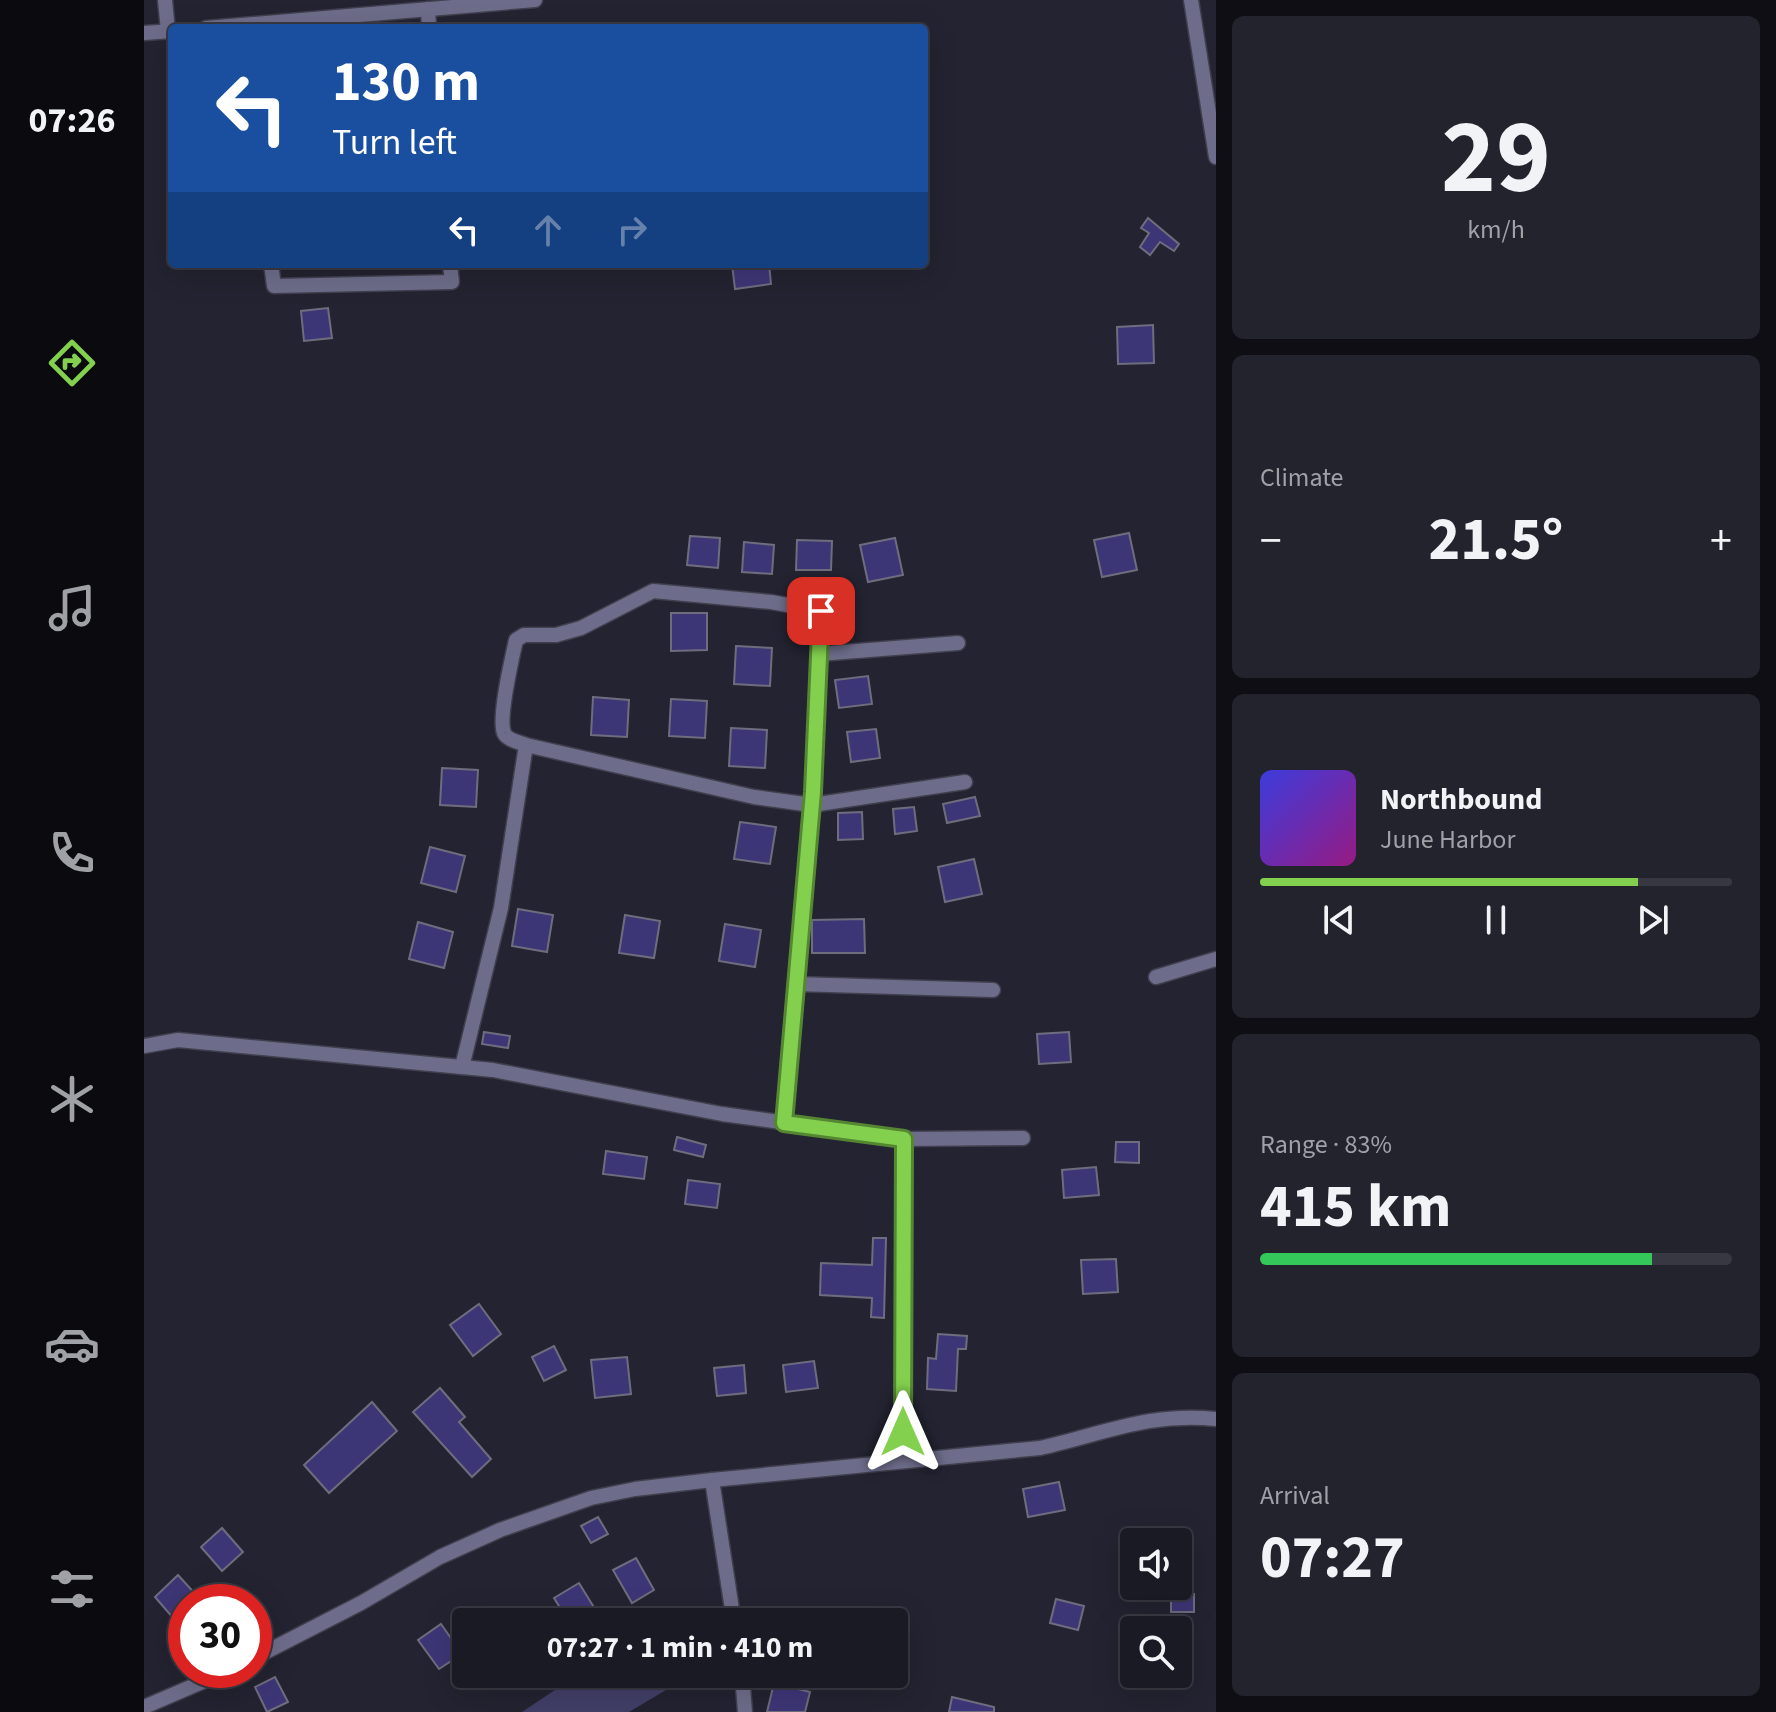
<!DOCTYPE html>
<html lang="en">
<head>
<meta charset="utf-8">
<style>
  :root { --surface:#1a1a25; --page:#23232d; --text:#f1f3f6; --muted:#9fa1a7; --line:#383842; --accent:#83d04f }
  body { margin:0; font-family:"Source Sans 3",sans-serif; background:var(--page); color:var(--text); height:100vh; display:flex; flex-direction:column; font-size:30px; white-space:nowrap }
  * { box-sizing:border-box; margin:0 }
  p { font-size:26px; color:var(--muted) }
  .icon { flex:none; width:44px; height:44px; fill:none; stroke:currentColor; stroke-width:2; stroke-linecap:round; stroke-linejoin:round }
  .map { position:relative; flex:1; overflow:hidden }
  .drawer { display:flex; flex-direction:column; gap:16px; padding:16px; background:#0e0e14; width:560px }
  .drawer>* { flex:none }
  .guide { position:absolute; left:24px; top:24px; width:760px; height:244px; border-radius:8px; box-shadow:0 8px 32px #0002,0 0 0 2px var(--line); background:#1a4fa0; color:#fff; overflow:hidden }
  .controls { position:absolute; left:976px; top:1528px; display:grid; gap:16px }
  .controls a { display:grid; place-items:center; width:72px; height:72px; border-radius:8px; background:var(--surface); box-shadow:0 8px 32px #0002,0 0 0 2px var(--line); font-size:40px }
  .speed { position:absolute; left:24px; top:1584px; display:flex; gap:16px; font-size:40px; font-weight:700; text-align:center }
  .speed>* { display:grid; place-content:center; width:104px; height:104px; border-radius:50%; background:var(--surface); box-shadow:0 8px 32px #0002,0 0 0 2px var(--line); line-height:1 }
  .speed .limit { border:12px solid #d22; background:#fff; color:#111 }
  .pin { position:absolute; display:grid; place-items:center; width:68px; height:68px; color:#fff; margin:-34px; border-radius:16px; box-shadow:0 4px 12px #0006 }
  .me { position:absolute; width:88px; margin:-44px; rotate:0deg; stroke-linejoin:round; filter:drop-shadow(0 0 6px #0008) }
  .turn { display:flex; align-items:center; gap:28px; height:168px; padding:0 32px; font-size:36px }
  .turn .icon { width:104px; height:104px; stroke-width:2.5 }
  .turn b { display:block; font-size:56px; line-height:68px }
  .lanes { display:flex; align-items:center; height:76px; padding:0 32px; background:#0003; justify-content:center; gap:40px; direction:ltr }
  .lanes .off { opacity:.35 }
  .big { font-size:60px; font-weight:700; line-height:1.1 }
  .drawer .card { flex:1; display:flex; flex-direction:column; justify-content:center; gap:12px; min-width:0; padding:0 28px; border-radius:12px; background:var(--page) }
  .drawer .dial { align-items:center; gap:0 }
  .dial b { font-size:104px; line-height:1 }
  .song { display:flex; align-items:center; gap:24px }
  .cover { width:96px; height:96px; border-radius:12px; background:linear-gradient(135deg,hsl(240 70% 55%),hsl(310 70% 35%)) }
  .played { height:8px; border-radius:4px; background:linear-gradient(90deg,var(--accent) 80%,var(--line) 80%) }
  .keys { display:flex; justify-content:space-around; direction:ltr }
  .heat { display:flex; justify-content:space-between; align-items:center; font-size:44px; direction:ltr }
  .charge { height:12px; border-radius:6px; background:linear-gradient(90deg,#34c759 83%,var(--line) 0) }
  .trip { position:absolute; left:308px; top:1608px; width:456px; height:80px; border-radius:8px; background:var(--surface); box-shadow:0 8px 32px #0002,0 0 0 2px var(--line); font-weight:700; line-height:80px; text-align:center }
  main { display:flex; flex:1; min-height:0 }
  .tabs { display:flex; flex-direction:column; width:144px; justify-content:space-around; align-items:center; background:#0a0a0f; color:var(--muted) }
  .tabs .icon { width:56px; height:56px }
  .tabs .selected { color:var(--accent) }
  .tabs b { font-size:36px; color:var(--text) }
  .map>svg:first-child { display:block }
</style>
</head>
<body>
<main>
<nav class="tabs">
<b>07:26</b>
<svg class="icon selected" aria-label="directions" viewBox="0 0 24 24"><path d="M12 3l9 9-9 9-9-9zM9 14v-3h6M13 9l2 2-2 2"/></svg>
<svg class="icon" aria-label="music" viewBox="0 0 24 24"><path d="M9 18V5l10-2v13"/><circle cx="6" cy="18" r="3"/><circle cx="16" cy="16" r="3"/></svg>
<svg class="icon" aria-label="phone" viewBox="0 0 24 24"><path d="M5 4h4l2 5-3 2q2 4 5 5l2-3 5 2v4C11 20 4 13 5 4z"/></svg>
<svg class="icon" aria-label="climate" viewBox="0 0 24 24"><path d="M12 3v18M4 7l16 10M4 17L20 7"/></svg>
<svg class="icon" aria-label="car" viewBox="0 0 24 24"><path d="M5 17H2v-5l4-1 3-4h7l3 4 3 1v5h-3M9 17h6M6 11h13"/><circle cx="7" cy="17" r="2"/><circle cx="17" cy="17" r="2"/></svg>
<svg class="icon" aria-label="filters" viewBox="0 0 24 24"><path d="M4 7h16M4 17h16"/><circle cx="9" cy="7" r="2"/><circle cx="15" cy="17" r="2"/></svg>
</nav>
<div class="map">
<svg width="1072" height="1712" viewBox="0 0 1072 1712">
  <rect width="100%" height="100%" fill="#232331"/>
  <path fill="#413f67" d="M 435,1674 L 549,1674 L 485,1712 L 378,1712 Z"/>
  <g fill="#3d3676" stroke="#6d6d7e" stroke-width="2">
    <path d="M 1004,218 L 1035,244 L 1030,251 L 1016,242 L 1006,255 L 996,247 L 1005,233 L 997,228 Z"/>
    <path d="M 588,264 L 625,264 L 627,284 L 591,289 Z"/>
    <path d="M 184,308 L 188,338 L 160,341 L 157,311 Z"/>
    <path d="M 1009,325 L 1010,363 L 974,364 L 973,327 Z"/>
    <path d="M 985,533 L 993,570 L 958,577 L 950,540 Z"/>
    <path d="M 546,536 L 576,538 L 574,568 L 543,565 Z"/>
    <path d="M 751,538 L 759,575 L 724,582 L 716,545 Z"/>
    <path d="M 653,540 L 688,541 L 687,570 L 652,570 Z"/>
    <path d="M 600,542 L 630,545 L 628,574 L 598,572 Z"/>
    <path d="M 527,613 L 563,613 L 563,650 L 527,651 Z"/>
    <path d="M 592,646 L 628,648 L 626,686 L 590,684 Z"/>
    <path d="M 724,676 L 728,704 L 695,708 L 691,680 Z"/>
    <path d="M 449,697 L 485,700 L 483,737 L 447,735 Z"/>
    <path d="M 527,699 L 563,701 L 561,738 L 525,736 Z"/>
    <path d="M 587,728 L 623,730 L 621,768 L 585,766 Z"/>
    <path d="M 732,729 L 736,758 L 707,762 L 703,732 Z"/>
    <path d="M 298,768 L 334,770 L 332,807 L 296,805 Z"/>
    <path d="M 831,797 L 836,816 L 803,823 L 799,804 Z"/>
    <path d="M 770,807 L 773,831 L 751,834 L 749,809 Z"/>
    <path d="M 718,812 L 719,839 L 694,840 L 694,813 Z"/>
    <path d="M 596,822 L 632,827 L 626,864 L 590,859 Z"/>
    <path d="M 286,847 L 321,856 L 312,892 L 277,883 Z"/>
    <path d="M 830,859 L 838,894 L 801,902 L 794,867 Z"/>
    <path d="M 374,909 L 409,915 L 403,952 L 368,946 Z"/>
    <path d="M 481,915 L 516,921 L 510,958 L 475,953 Z"/>
    <path d="M 720,919 L 721,953 L 668,953 L 668,920 Z"/>
    <path d="M 274,922 L 309,932 L 300,968 L 265,959 Z"/>
    <path d="M 581,924 L 617,930 L 611,967 L 575,961 Z"/>
    <path d="M 340,1032 L 366,1036 L 364,1048 L 338,1044 Z"/>
    <path d="M 925,1032 L 927,1062 L 895,1064 L 893,1034 Z"/>
    <path d="M 533,1137 L 562,1145 L 559,1157 L 530,1150 Z"/>
    <path d="M 972,1142 L 995,1142 L 995,1163 L 971,1162 Z"/>
    <path d="M 462,1151 L 503,1157 L 500,1179 L 459,1174 Z"/>
    <path d="M 952,1167 L 955,1195 L 920,1198 L 918,1170 Z"/>
    <path d="M 544,1180 L 576,1184 L 573,1208 L 541,1204 Z"/>
    <path d="M 729,1238 L 742,1238 L 740,1318 L 727,1317 L 728,1298 L 676,1295 L 677,1263 L 728,1265 Z"/>
    <path d="M 972,1259 L 974,1292 L 939,1294 L 937,1260 Z"/>
    <path d="M 335,1304 L 357,1334 L 329,1356 L 306,1325 Z"/>
    <path d="M 794,1334 L 823,1336 L 822,1349 L 814,1349 L 812,1391 L 783,1389 L 784,1358 L 792,1359 Z"/>
    <path d="M 410,1346 L 422,1370 L 400,1381 L 388,1357 Z"/>
    <path d="M 483,1357 L 487,1394 L 451,1398 L 447,1360 Z"/>
    <path d="M 670,1361 L 674,1388 L 642,1392 L 639,1365 Z"/>
    <path d="M 600,1365 L 602,1393 L 573,1396 L 570,1368 Z"/>
    <path d="M 296,1388 L 321,1417 L 315,1422 L 347,1459 L 328,1477 L 269,1412 Z"/>
    <path d="M 228,1402 L 253,1431 L 185,1493 L 160,1465 Z"/>
    <path d="M 915,1482 L 921,1510 L 884,1517 L 879,1489 Z"/>
    <path d="M 454,1517 L 464,1534 L 447,1543 L 437,1526 Z"/>
    <path d="M 78,1528 L 99,1552 L 78,1571 L 57,1547 Z"/>
    <path d="M 492,1558 L 510,1590 L 488,1603 L 469,1570 Z"/>
    <path d="M 34,1575 L 54,1597 L 49,1602 L 42,1602 L 42,1608 L 30,1619 L 11,1597 Z"/>
    <path d="M 435,1583 L 459,1622 L 425,1622 L 410,1598 Z"/>
    <path d="M 1027,1593 L 1050,1594 L 1050,1612 L 1027,1612 Z"/>
    <path d="M 912,1599 L 940,1606 L 934,1630 L 906,1623 Z"/>
    <path d="M 297,1624 L 318,1654 L 295,1669 L 274,1640 Z"/>
    <path d="M 131,1677 L 144,1702 L 123,1712 L 111,1687 Z"/>
    <path d="M 630,1683 L 666,1692 L 661,1712 L 623,1712 Z"/>
    <path d="M 808,1697 L 850,1707 L 850,1712 L 805,1712 Z"/>
  </g>
  <g fill="none" stroke-linecap="round" stroke-linejoin="round">
    <g stroke="#3f3f4d" stroke-width="17">
      <g id="street">
        <path d="M 21,0 L 24,31"/>
        <path d="M 1047,0 L 1072,157"/>
        <path d="M 284,9 L 285,28"/>
        <path d="M 62,28 L 391,0"/>
        <path d="M 0,33 L 28,31"/>
        <path d="M 127,264 L 130,286 L 308,282 L 306,264"/>
        <path d="M 675,654 L 814,643"/>
        <path d="M 1012,977 L 1072,959"/>
        <path d="M 652,984 L 849,990"/>
        <path d="M 0,1046 L 34,1040 L 349,1070 L 578,1114 L 760,1139 L 879,1138"/>
        <path d="M 318,1067 L 357,908 L 382,745"/>
        <path d="M 640,1123 C 651,1017 658,911 668,805 L 669,792 L 677,611 L 627,602 L 509,591 L 437,628 L 412,635 L 380,635 L 372,640 C 368,658 354,718 360,733 C 363,740 375,742 382,745 L 610,797 L 668,805 L 821,782"/>
        <path d="M 759,1461 L 760,1139"/>
        <path d="M 568,1480 L 590,1622"/>
        <path d="M 110,1658 L 217,1603 L 296,1557 L 356,1530 L 447,1498 L 491,1489 L 568,1480 L 896,1448 C 959,1434 1005,1412 1072,1419"/>
        <path d="M 598,1674 L 601,1712"/>
        <path d="M 0,1707 L 86,1670"/>
      </g>
    </g>
    <use href="#street" stroke="#6d6d8b" stroke-width="14"/>
  </g>
  <g fill="none" stroke-linecap="round" stroke-linejoin="round">
    <g stroke="#558733" stroke-width="20">
      <path id="route" d="M 677,611 L 669,792 L 640,1123 L 760,1139 L 759,1432"/>
    </g>
    <use href="#route" stroke="#83d04f" stroke-width="14"/>
  </g>
</svg>
<div class="controls">
<a><svg class="icon" aria-label="sound" viewBox="0 0 24 24"><path d="M4 9h4l5-4v14l-5-4H4zM17 9q2 3 0 6"/></svg></a>
<a><svg class="icon" aria-label="search" viewBox="0 0 24 24"><circle cx="10" cy="10" r="6"/><path d="M15 15l6 6"/></svg></a>
</div>
<div class="speed"><div class="limit">30</div></div>
<div class="pin" style="left:677px;top:611px;background:#d93025"><svg class="icon" aria-label="arrive" viewBox="0 0 24 24"><path d="M6 21V4h12l-3 4 3 4H6"/></svg></div>
<svg class="me" style="left:759px;top:1432px" viewBox="-20 -20 40 40"><path d="M0-17L14 15 0 8-14 15z" fill="#83d04f" stroke="#fff" stroke-width="4"/></svg>
<div class="trip">07:27 · 1 min · 410 m</div>
<div class="guide">
<div class="turn"><svg class="icon" aria-label="left" viewBox="0 0 24 24"><path d="M17 20v-9H6M10 6l-5 5 5 5"/></svg><div><b>130 m</b>Turn left</div></div>
<div class="lanes"><svg class="icon" aria-label="left" viewBox="0 0 24 24"><path d="M17 20v-9H6M10 6l-5 5 5 5"/></svg><svg class="icon off" aria-label="ahead" viewBox="0 0 24 24"><path d="M12 20V5M6 11l6-6 6 6"/></svg><svg class="icon off" aria-label="right" viewBox="0 0 24 24"><path d="M7 20v-9h11M14 6l5 5-5 5"/></svg></div>
</div>
</div>
<section class="drawer">
<div class="card dial"><b>29</b><p>km/h</p></div>
<div class="card"><p>Climate</p>
<div class="heat"><a>−</a><b class="big">21.5°</b><a>+</a></div>
</div>
<div class="card">
<div class="song"><i class="cover"></i><div><b>Northbound</b><p>June Harbor</p></div></div>
<div class="played"></div>
<div class="keys"><svg class="icon" aria-label="previous" viewBox="0 0 24 24"><path d="M18 5L8 12l10 7zM5 5v14"/></svg><svg class="icon" aria-label="pause" viewBox="0 0 24 24"><path d="M8 5v14M16 5v14"/></svg><svg class="icon" aria-label="next" viewBox="0 0 24 24"><path d="M6 5l10 7-10 7zM19 5v14"/></svg></div>
</div>
<div class="card"><p>Range · 83%</p><b class="big">415 km</b><div class="charge"></div></div>
<div class="card"><p>Arrival</p><b class="big">07:27</b></div>
</section>
</main>
</body>
</html>
